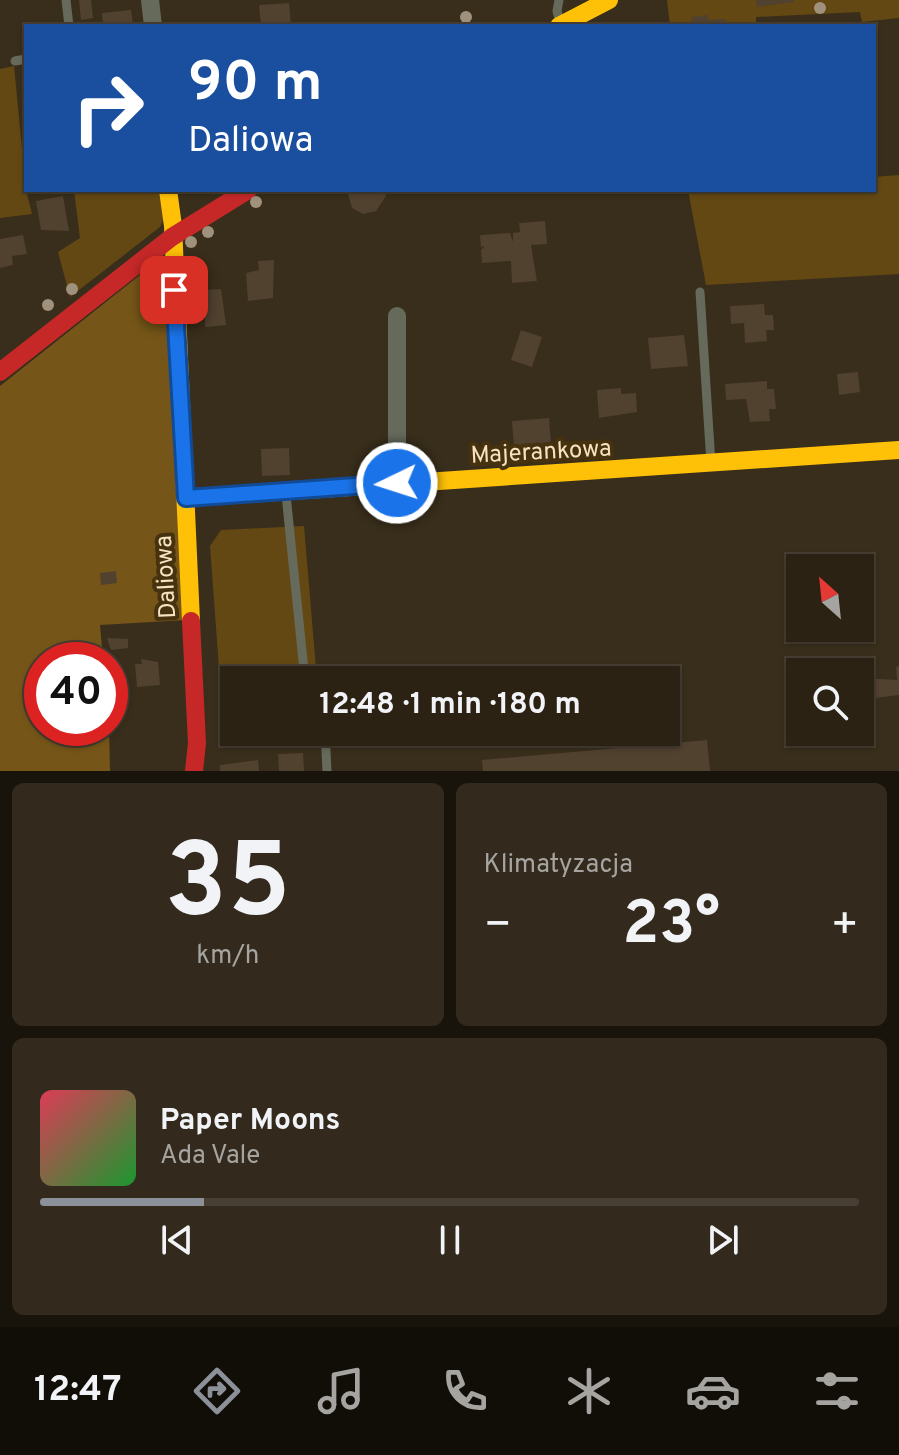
<!DOCTYPE html>
<html lang="pl">
<head>
<meta charset="utf-8">
<style>
  :root { --surface:#2b2214; --page:#332a1d; --text:#f1f3f6; --muted:#a6a4a0; --line:#473f34; --accent:#8c9099 }
  body { margin:0; font-family:Overpass,sans-serif; background:var(--page); color:var(--text); height:100vh; display:flex; flex-direction:column; font-size:30px; white-space:nowrap }
  * { box-sizing:border-box; margin:0 }
  p { font-size:26px; color:var(--muted) }
  .icon { flex:none; width:44px; height:44px; fill:none; stroke:currentColor; stroke-width:2; stroke-linecap:round; stroke-linejoin:round }
  .map { position:relative; height:771px; overflow:hidden }
  .details { display:flex; flex-direction:column; gap:12px; padding:12px; background:#18130b; flex:1 }
  .details>* { flex:none }
  .top-card { position:absolute; left:24px; top:24px; width:852px; height:168px; border-radius:0px; box-shadow:0 2px 6px #0004,0 0 0 2px var(--line); background:#1a4fa0; color:#fff; overflow:hidden }
  .needle { width:52px; rotate:333deg }
  .tools { position:absolute; left:786px; top:554px; display:grid; gap:16px }
  .tools a { display:grid; place-items:center; width:88px; height:88px; border-radius:0px; background:var(--surface); box-shadow:0 2px 6px #0004,0 0 0 2px var(--line); font-size:40px }
  .speed { position:absolute; left:24px; top:642px; display:flex; gap:16px; font-size:40px; font-weight:700; text-align:center }
  .speed>* { display:grid; place-content:center; width:104px; height:104px; border-radius:50%; background:var(--surface); box-shadow:0 2px 6px #0004,0 0 0 2px var(--line); line-height:1 }
  .speed .limit { border:12px solid #d22; background:#fff; color:#111 }
  .pin { position:absolute; display:grid; place-items:center; width:68px; height:68px; color:#fff; margin:-34px; border-radius:16px; box-shadow:0 4px 12px #0006 }
  .me { position:absolute; width:88px; margin:-44px; rotate:266deg; stroke-linejoin:round; filter:drop-shadow(0 0 6px #0008) }
  .turn { display:flex; align-items:center; gap:28px; height:168px; padding:0 32px; font-size:36px }
  .turn .icon { width:104px; height:104px; stroke-width:2.5 }
  .turn b { display:block; font-size:56px; line-height:68px }
  .big { font-size:60px; font-weight:700; line-height:1.1 }
  .details .widget { flex:1; display:flex; flex-direction:column; justify-content:center; gap:12px; min-width:0; padding:0 28px; border-radius:12px; background:var(--page) }
  .details .dial { align-items:center; gap:0 }
  .dial b { font-size:104px; line-height:1 }
  .song { display:flex; align-items:center; gap:24px }
  .cover { width:96px; height:96px; border-radius:12px; background:linear-gradient(135deg,hsl(350 70% 55%),hsl(130 70% 35%)) }
  .played { height:8px; border-radius:4px; background:linear-gradient(90deg,var(--accent) 20%,var(--line) 20%) }
  .keys { display:flex; justify-content:space-around; direction:ltr }
  .heat { display:flex; justify-content:space-between; align-items:center; font-size:44px; direction:ltr }
  .details .tiles { flex:1; display:grid; gap:12px; grid-template-columns:1fr 1fr }
  .widget:last-child { grid-column:span 2 }
  .trip { position:absolute; left:220px; top:666px; width:460px; height:80px; border-radius:0px; background:var(--surface); box-shadow:0 2px 6px #0004,0 0 0 2px var(--line); font-weight:700; line-height:80px; text-align:center }
  .menu { display:flex; height:128px; justify-content:space-around; align-items:center; background:#110e08; color:var(--muted) }
  .menu .icon { width:56px; height:56px }
  .menu .active { color:var(--accent) }
  .menu b { font-size:36px; color:var(--text) }
  .map>svg:first-child { display:block }
</style>
</head>
<body>
<div class="map">
<svg width="899" height="771" viewBox="0 0 899 771">
  <rect width="100%" height="100%" fill="#392e1b"/>
  <g fill="#634813">
    <path d="M 667,0 L 899,0 L 899,18 L 862,22 L 860,12 L 756,17 L 756,26 L 670,26 Z"/>
    <path d="M 14,66 L 26,190 L 32,214 L 0,218 L 0,69 Z"/>
    <path d="M 899,175 L 899,274 L 706,285 L 688,190 L 874,190 L 874,177 Z"/>
    <path d="M 74,190 L 164,190 L 166,213 L 160,227 L 70,297 L 58,252 L 80,238 Z"/>
    <path d="M 304,526 L 317,680 L 234,680 L 234,732 L 321,732 L 321,735 L 224,736 L 210,546 L 221,530 Z"/>
  </g>
  <path fill="#765618" d="M 169,252 L 186,620 L 100,625 L 103,660 L 42,660 L 42,728 L 109,728 L 110,771 L 0,771 L 0,386 Z"/>
  <g fill="#51412f">
    <path d="M 79,0 L 91,0 L 93,18 L 81,20 Z"/>
    <path d="M 756,0 L 794,0 L 794,2 L 757,7 Z"/>
    <path d="M 289,3 L 291,26 L 261,26 L 259,5 Z"/>
    <path d="M 131,10 L 133,25 L 103,26 L 102,13 Z"/>
    <path d="M 708,15 L 708,20 L 725,19 L 726,26 L 692,26 L 691,17 Z"/>
    <path d="M 347,190 L 385,190 L 386,196 L 376,211 L 363,214 L 352,208 Z"/>
    <path d="M 63,196 L 69,231 L 41,230 L 36,201 Z"/>
    <path d="M 545,221 L 547,244 L 531,245 L 537,281 L 512,283 L 511,261 L 482,263 L 481,250 L 485,246 L 481,247 L 480,235 L 510,233 L 513,242 L 513,233 L 520,232 L 519,223 Z"/>
    <path d="M 23,235 L 27,254 L 12,256 L 13,265 L 0,268 L 0,239 Z"/>
    <path d="M 274,260 L 273,298 L 248,301 L 246,273 L 259,270 L 258,261 Z"/>
    <path d="M 221,289 L 226,325 L 205,327 L 205,290 Z"/>
    <path d="M 764,304 L 765,315 L 773,315 L 774,330 L 766,330 L 767,341 L 745,343 L 744,323 L 731,324 L 730,306 Z"/>
    <path d="M 521,330 L 542,337 L 532,367 L 511,360 Z"/>
    <path d="M 684,335 L 688,366 L 651,369 L 648,338 Z"/>
    <path d="M 858,372 L 860,392 L 839,395 L 837,374 Z"/>
    <path d="M 767,381 L 767,389 L 774,389 L 776,409 L 769,409 L 770,421 L 750,422 L 746,399 L 726,400 L 725,384 Z"/>
    <path d="M 621,388 L 621,394 L 636,393 L 637,412 L 599,418 L 597,390 Z"/>
    <path d="M 549,418 L 551,445 L 524,450 L 514,448 L 512,421 Z"/>
    <path d="M 289,448 L 290,475 L 262,476 L 261,449 Z"/>
    <path d="M 116,571 L 117,583 L 101,585 L 100,573 Z"/>
    <path d="M 107,638 L 128,639 L 128,648 L 111,650 Z"/>
    <path d="M 141,659 L 158,662 L 160,685 L 137,687 L 135,664 L 142,664 Z"/>
    <path d="M 899,666 L 899,695 L 860,700 L 860,678 L 897,680 L 896,667 Z"/>
    <path d="M 707,740 L 710,771 L 483,771 L 482,760 Z"/>
    <path d="M 303,753 L 304,771 L 279,771 L 278,754 Z"/>
    <path d="M 258,760 L 259,771 L 220,771 L 220,765 Z"/>
  </g>
  <g fill="none" stroke-linecap="round" stroke-linejoin="round">
    <g stroke="#656a5b" stroke-width="9">
      <path d="M 66,0 L 69,26"/>
      <path d="M 559,0 L 557,11 L 560,22"/>
      <path d="M 15,61 L 26,59"/>
      <path d="M 700,292 L 711,464"/>
      <path d="M 286,495 L 305,680"/>
      <path d="M 325,732 L 327,771"/>
    </g>
    <g stroke="#656a5b" stroke-width="18">
      <path d="M 150,0 L 153,26"/>
      <path d="M 397,316 L 397,483"/>
    </g>
    <g stroke="#ffc107" stroke-width="18">
      <path d="M 559,26 L 609,0"/>
      <path d="M 168,190 L 173,226 L 191,621"/>
      <path d="M 186,498 L 899,450"/>
    </g>
    <g stroke="#c62828" stroke-width="18">
      <path d="M 0,372 L 172,237 L 248,190"/>
      <path d="M 191,621 L 197,743 L 194,771"/>
    </g>
  </g>
  <g fill="#9f917b">
    <circle cx="820" cy="8" r="6"/>
    <circle cx="466" cy="17" r="6"/>
    <circle cx="256" cy="202" r="6"/>
    <circle cx="208" cy="232" r="6"/>
    <circle cx="191" cy="242" r="6"/>
    <circle cx="72" cy="289" r="6"/>
    <circle cx="48" cy="305" r="6"/>
  </g>
  <g fill="none" stroke-linecap="round" stroke-linejoin="round">
    <g stroke="#114b97" stroke-width="20">
      <path id="route" d="M 174,290 L 186,498 L 397,483"/>
    </g>
    <use href="#route" stroke="#1a73e8" stroke-width="14"/>
  </g>
  <g text-anchor="middle" stroke-width="8" stroke-linejoin="round" paint-order="stroke">
    <g font-size="24" fill="#f7e2c2" stroke="#46320e">
      <text transform="translate(541 451) rotate(-3)" y="8">Majerankowa</text>
      <text transform="translate(165 577) rotate(-93)" y="8">Daliowa</text>
    </g>
  </g>
</svg>
<div class="tools">
<a><svg class="needle" viewBox="-14 -14 28 28"><path d="M0-13l5 13h-10z" fill="#e53935"/><path d="M0 13l5-13h-10z" fill="#a6a4a0"/></svg></a>
<a><svg class="icon" aria-label="search" viewBox="0 0 24 24"><circle cx="10" cy="10" r="6"/><path d="M15 15l6 6"/></svg></a>
</div>
<div class="speed"><div class="limit">40</div></div>
<div class="pin" style="left:174px;top:290px;background:#d93025"><svg class="icon" aria-label="arrive" viewBox="0 0 24 24"><path d="M6 21V4h12l-3 4 3 4H6"/></svg></div>
<svg class="me" style="left:397px;top:483px" viewBox="-20 -20 40 40"><circle r="17" fill="#1a73e8" stroke="#fff" stroke-width="3"/><path d="M0-11L8 9 0 5-8 9z" fill="#fff"/></svg>
<div class="trip">12:48 · 1 min · 180 m</div>
<div class="top-card">
<div class="turn"><svg class="icon" aria-label="right" viewBox="0 0 24 24"><path d="M7 20v-9h11M14 6l5 5-5 5"/></svg><div><b>90 m</b>Daliowa</div></div>
</div>
</div>
<section class="details">
<div class="tiles">
<div class="widget dial"><b>35</b><p>km/h</p></div>
<div class="widget"><p>Klimatyzacja</p>
<div class="heat"><a>−</a><b class="big">23°</b><a>+</a></div>
</div>
<div class="widget">
<div class="song"><i class="cover"></i><div><b>Paper Moons</b><p>Ada Vale</p></div></div>
<div class="played"></div>
<div class="keys"><svg class="icon" aria-label="previous" viewBox="0 0 24 24"><path d="M18 5L8 12l10 7zM5 5v14"/></svg><svg class="icon" aria-label="pause" viewBox="0 0 24 24"><path d="M8 5v14M16 5v14"/></svg><svg class="icon" aria-label="next" viewBox="0 0 24 24"><path d="M6 5l10 7-10 7zM19 5v14"/></svg></div>
</div>
</div>
</section>
<nav class="menu">
<b>12:47</b>
<svg class="icon active" aria-label="directions" viewBox="0 0 24 24"><path d="M12 3l9 9-9 9-9-9zM9 14v-3h6M13 9l2 2-2 2"/></svg>
<svg class="icon" aria-label="music" viewBox="0 0 24 24"><path d="M9 18V5l10-2v13"/><circle cx="6" cy="18" r="3"/><circle cx="16" cy="16" r="3"/></svg>
<svg class="icon" aria-label="phone" viewBox="0 0 24 24"><path d="M5 4h4l2 5-3 2q2 4 5 5l2-3 5 2v4C11 20 4 13 5 4z"/></svg>
<svg class="icon" aria-label="climate" viewBox="0 0 24 24"><path d="M12 3v18M4 7l16 10M4 17L20 7"/></svg>
<svg class="icon" aria-label="car" viewBox="0 0 24 24"><path d="M5 17H2v-5l4-1 3-4h7l3 4 3 1v5h-3M9 17h6M6 11h13"/><circle cx="7" cy="17" r="2"/><circle cx="17" cy="17" r="2"/></svg>
<svg class="icon" aria-label="filters" viewBox="0 0 24 24"><path d="M4 7h16M4 17h16"/><circle cx="9" cy="7" r="2"/><circle cx="15" cy="17" r="2"/></svg>
</nav>
</body>
</html>
